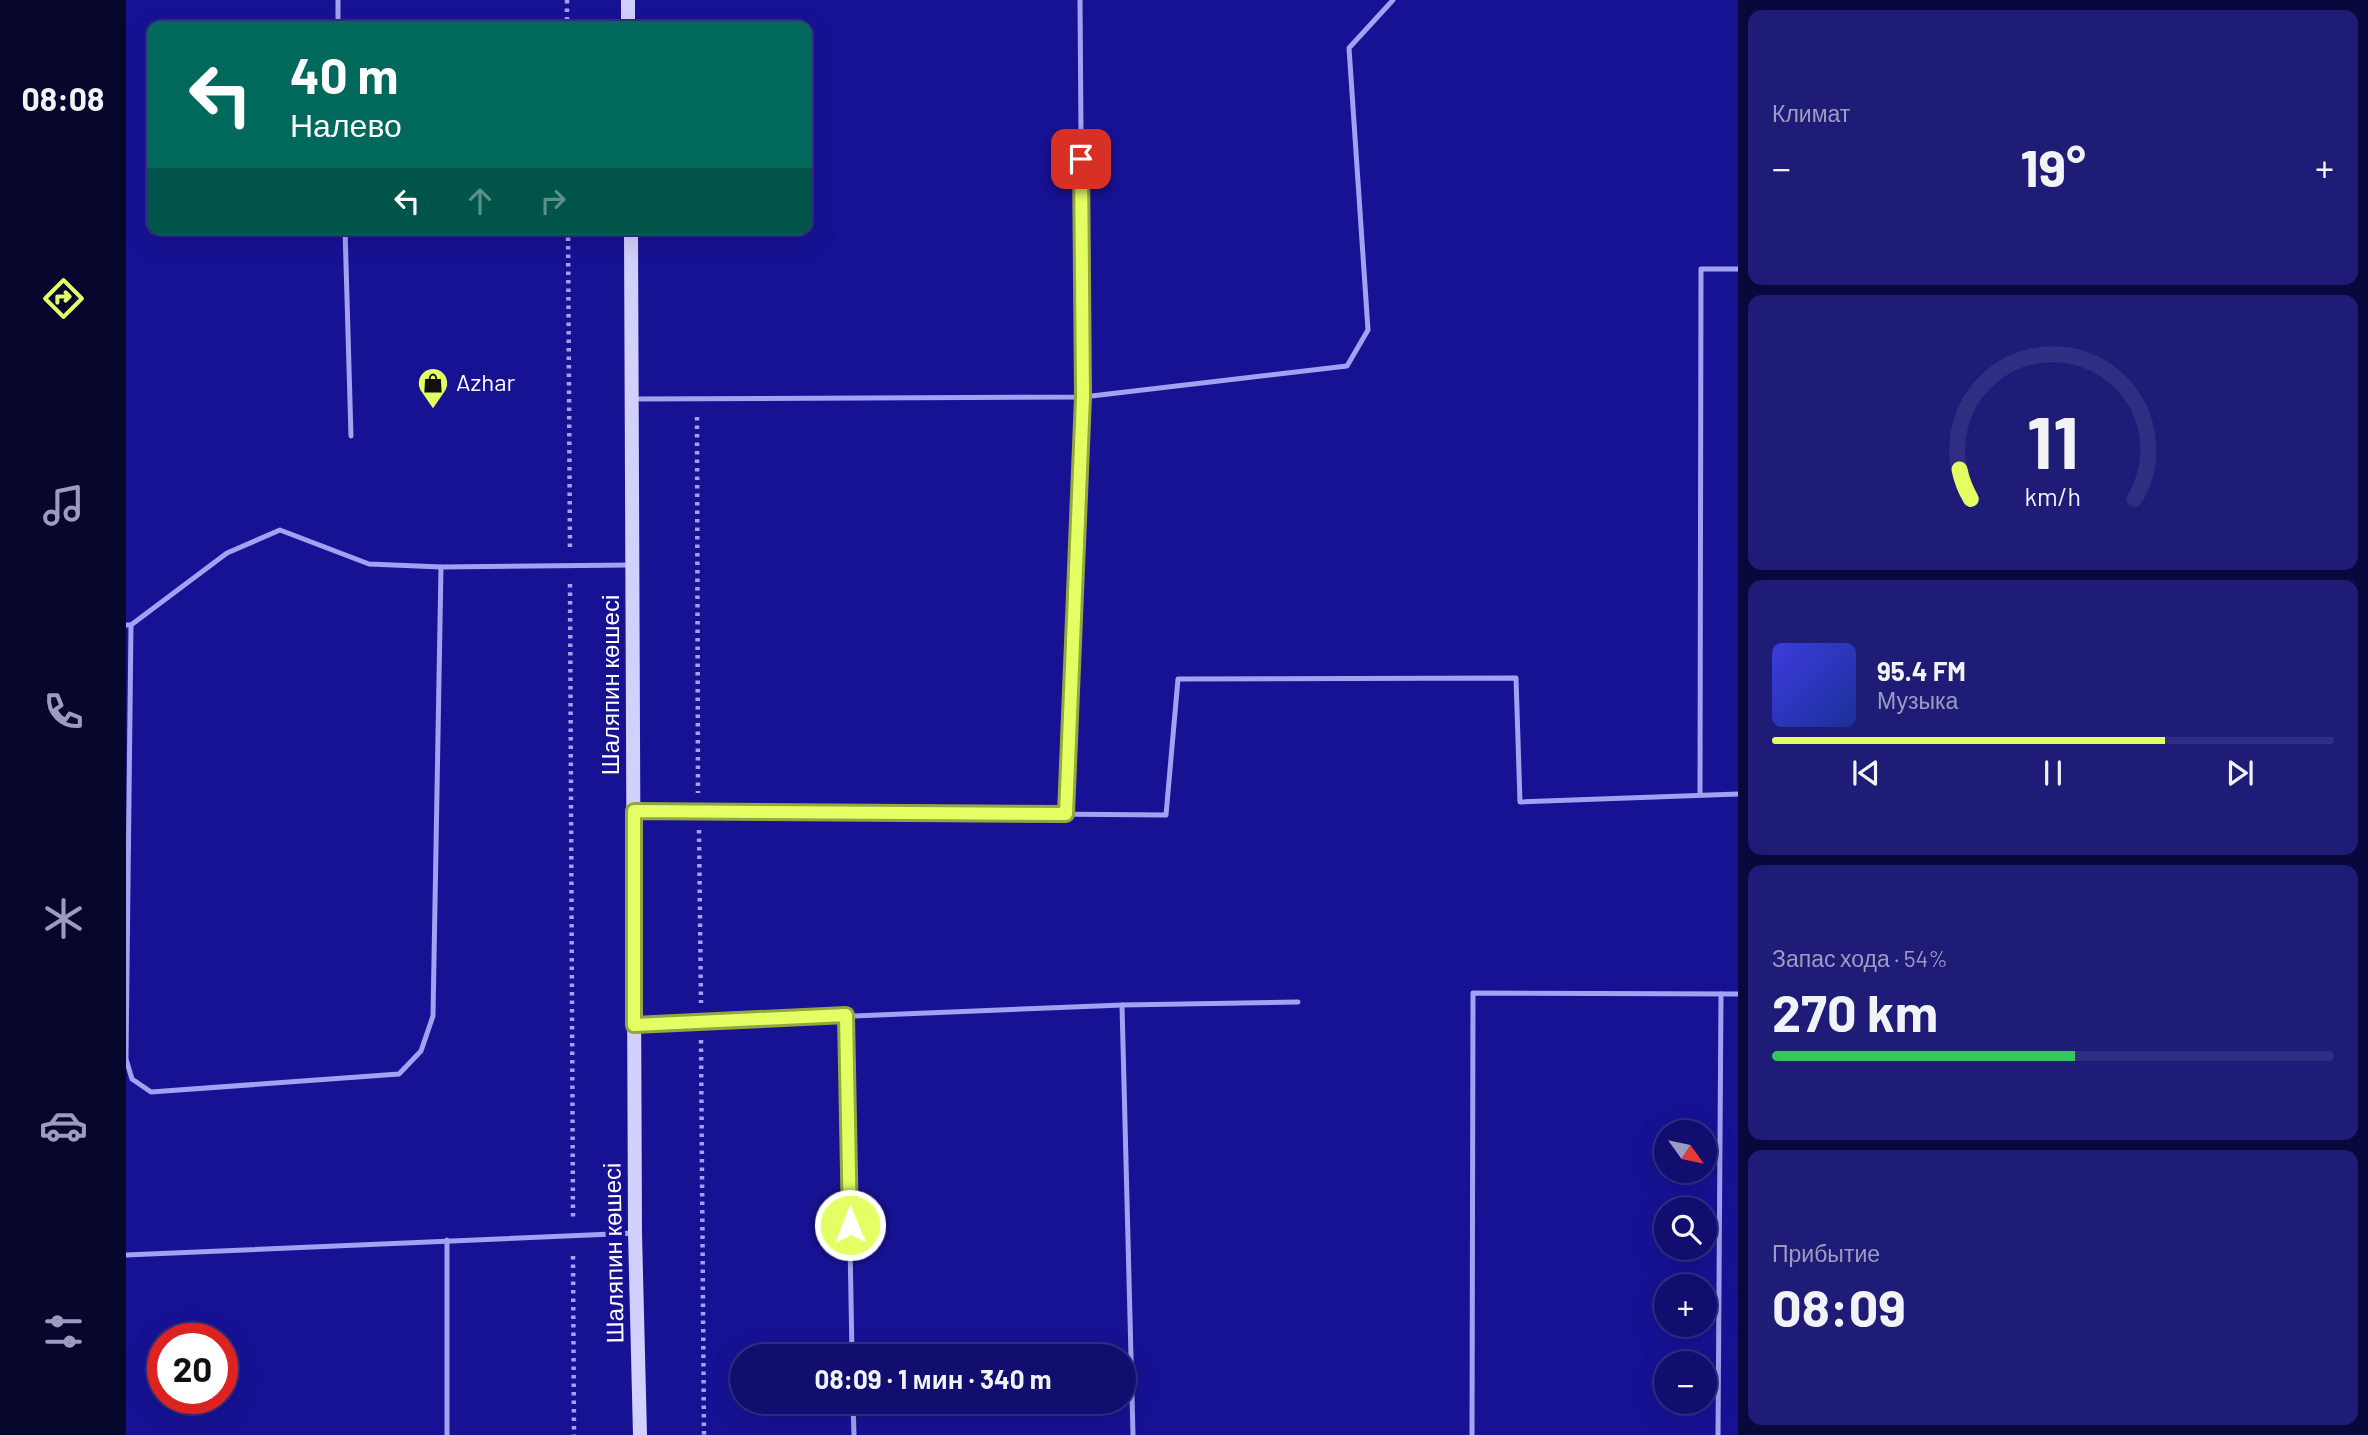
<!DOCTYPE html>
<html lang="ru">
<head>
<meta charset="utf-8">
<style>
  :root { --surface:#110e6f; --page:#1e1c77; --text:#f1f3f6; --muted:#9c9cc3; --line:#302e82; --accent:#e3ff63 }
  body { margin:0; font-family:Barlow,sans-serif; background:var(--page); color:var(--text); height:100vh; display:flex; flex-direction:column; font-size:26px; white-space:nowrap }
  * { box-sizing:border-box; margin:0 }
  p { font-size:23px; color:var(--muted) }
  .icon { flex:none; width:38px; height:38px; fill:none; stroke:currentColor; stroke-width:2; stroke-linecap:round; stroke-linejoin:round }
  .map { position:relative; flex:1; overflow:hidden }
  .sheet { display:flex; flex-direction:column; gap:10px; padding:10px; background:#09083d; width:630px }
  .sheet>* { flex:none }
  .top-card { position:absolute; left:21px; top:21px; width:665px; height:214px; border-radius:14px; box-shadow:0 7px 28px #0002,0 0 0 2px var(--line); background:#00695c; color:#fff; overflow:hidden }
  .needle { width:46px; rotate:123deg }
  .fabs { position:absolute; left:1528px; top:1120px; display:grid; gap:14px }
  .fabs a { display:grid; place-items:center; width:63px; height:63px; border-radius:50%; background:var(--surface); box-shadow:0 7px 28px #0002,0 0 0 2px var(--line); font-size:35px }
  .speed { position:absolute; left:21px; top:1323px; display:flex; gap:14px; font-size:35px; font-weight:700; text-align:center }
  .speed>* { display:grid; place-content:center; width:91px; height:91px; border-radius:50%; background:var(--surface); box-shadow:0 7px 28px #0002,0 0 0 2px var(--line); line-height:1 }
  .speed .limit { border:10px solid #d22; background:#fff; color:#111 }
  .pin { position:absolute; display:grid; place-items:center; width:60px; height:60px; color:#fff; margin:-30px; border-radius:14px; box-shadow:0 4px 10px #0006 }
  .me { position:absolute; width:77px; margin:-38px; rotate:359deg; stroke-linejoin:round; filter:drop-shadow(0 0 5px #0008) }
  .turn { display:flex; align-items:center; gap:24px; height:147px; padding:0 28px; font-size:32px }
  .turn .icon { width:91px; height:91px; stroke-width:2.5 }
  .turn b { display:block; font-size:49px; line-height:60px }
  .lanes { display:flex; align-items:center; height:66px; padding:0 28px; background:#0003; justify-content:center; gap:35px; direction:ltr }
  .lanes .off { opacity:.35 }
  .big { font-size:52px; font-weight:700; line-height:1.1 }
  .sheet .card { flex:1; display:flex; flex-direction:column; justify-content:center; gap:10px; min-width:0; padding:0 24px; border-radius:14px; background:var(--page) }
  .sheet .dial { align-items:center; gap:0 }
  .dial svg { height:182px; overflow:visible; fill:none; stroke:var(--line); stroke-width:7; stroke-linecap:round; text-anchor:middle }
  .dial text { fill:var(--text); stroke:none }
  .song { display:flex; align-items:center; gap:21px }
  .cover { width:84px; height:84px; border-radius:10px; background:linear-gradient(135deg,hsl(240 70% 55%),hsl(230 70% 35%)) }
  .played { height:7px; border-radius:4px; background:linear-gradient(90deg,var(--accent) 70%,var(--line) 70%) }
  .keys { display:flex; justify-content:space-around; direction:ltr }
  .heat { display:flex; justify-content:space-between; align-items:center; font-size:38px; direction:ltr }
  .charge { height:10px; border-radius:5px; background:linear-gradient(90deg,#34c759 54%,var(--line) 0) }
  .trip { position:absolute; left:604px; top:1344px; width:406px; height:70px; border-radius:35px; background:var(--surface); box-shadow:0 7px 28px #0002,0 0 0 2px var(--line); font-weight:700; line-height:70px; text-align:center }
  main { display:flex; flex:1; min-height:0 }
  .dock { display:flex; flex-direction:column; width:126px; justify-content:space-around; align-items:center; background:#07062c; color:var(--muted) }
  .dock .icon { width:49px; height:49px }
  .dock .active { color:var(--accent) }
  .dock b { font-size:32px; color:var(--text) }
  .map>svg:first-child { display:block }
</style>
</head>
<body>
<main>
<nav class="dock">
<b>08:08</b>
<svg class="icon active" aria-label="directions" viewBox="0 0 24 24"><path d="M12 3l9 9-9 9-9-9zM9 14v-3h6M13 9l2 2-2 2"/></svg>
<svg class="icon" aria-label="music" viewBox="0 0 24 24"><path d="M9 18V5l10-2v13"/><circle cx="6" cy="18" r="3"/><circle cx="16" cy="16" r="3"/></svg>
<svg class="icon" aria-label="phone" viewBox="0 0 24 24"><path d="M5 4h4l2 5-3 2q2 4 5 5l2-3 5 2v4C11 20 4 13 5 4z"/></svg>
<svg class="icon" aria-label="climate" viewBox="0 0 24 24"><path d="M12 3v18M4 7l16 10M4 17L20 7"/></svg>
<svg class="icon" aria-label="car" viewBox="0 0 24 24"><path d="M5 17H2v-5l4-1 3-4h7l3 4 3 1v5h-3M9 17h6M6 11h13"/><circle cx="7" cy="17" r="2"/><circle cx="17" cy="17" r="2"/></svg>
<svg class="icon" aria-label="filters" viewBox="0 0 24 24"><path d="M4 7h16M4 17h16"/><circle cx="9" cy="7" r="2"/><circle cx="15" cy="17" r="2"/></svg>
</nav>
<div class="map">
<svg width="1612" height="1435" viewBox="0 0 1612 1435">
  <rect width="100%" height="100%" fill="#171294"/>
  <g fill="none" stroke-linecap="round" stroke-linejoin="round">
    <g stroke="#a3a1f2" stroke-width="4.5" stroke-dasharray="3.5 5" stroke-linecap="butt">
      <path d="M 441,0 L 441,26"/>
      <path d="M 442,229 L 444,547"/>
      <path d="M 571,417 L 572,793"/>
      <path d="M 444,584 L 447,1219"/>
      <path d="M 573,830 L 575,1003"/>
      <path d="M 575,1040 L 578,1435"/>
      <path d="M 447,1256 L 448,1435"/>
    </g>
    <g stroke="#a3a1f2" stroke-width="5">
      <path d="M 212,0 L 212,26"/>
      <path d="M 219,229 L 225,436"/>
      <path d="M 507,399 L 957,397 L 1221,366 L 1242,330 L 1223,48 L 1267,0"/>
      <path d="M 0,625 L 5,625 L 101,553 L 154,530 L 243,564 L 315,567 L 504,565"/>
      <path d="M 5,625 L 0,1059 L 6,1079 L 25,1092 L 273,1074 L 295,1051 L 307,1016 L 315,567"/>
      <path d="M 1574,795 L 1575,269 L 1612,269"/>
      <path d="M 508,811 L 1040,815 L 1052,679 L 1390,678 L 1394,802 L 1612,794"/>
      <path d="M 940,814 L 957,397 L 954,0"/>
      <path d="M 996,1005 L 1007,1435"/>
      <path d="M 720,1015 L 726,1356"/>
      <path d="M 508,1025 L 996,1005 L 1172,1002"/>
      <path d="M 0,1255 L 509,1233"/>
      <path d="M 727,1402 L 728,1435"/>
      <path d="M 321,1435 L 321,1240"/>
      <path d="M 1346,1435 L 1347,993 L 1612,994"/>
      <path d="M 1592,1435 L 1595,994"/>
    </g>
    <g stroke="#d2d0fc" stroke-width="14">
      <path d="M 502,0 L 502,26"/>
      <path d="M 505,229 L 509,1233 L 514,1435"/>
    </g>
  </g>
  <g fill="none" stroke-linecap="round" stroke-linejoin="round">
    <g stroke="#94a640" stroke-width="18">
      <path id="route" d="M 724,1225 L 720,1015 L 508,1025 L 508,811 L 940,814 L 957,397 L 955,159"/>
    </g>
    <use href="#route" stroke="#e3ff63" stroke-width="12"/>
  </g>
  <defs>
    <g id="shop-pin" transform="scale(1.575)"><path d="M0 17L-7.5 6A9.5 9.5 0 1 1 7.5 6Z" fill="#e3ff63" stroke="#171294"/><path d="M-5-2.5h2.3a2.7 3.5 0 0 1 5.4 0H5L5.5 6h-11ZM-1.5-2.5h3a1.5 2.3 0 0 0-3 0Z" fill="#111"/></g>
  </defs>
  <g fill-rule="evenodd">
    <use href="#shop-pin" x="307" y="383"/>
  </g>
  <g text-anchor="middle" stroke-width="7" stroke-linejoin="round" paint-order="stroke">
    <g font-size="24" fill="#fff" stroke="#171294" text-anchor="start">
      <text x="330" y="391">Azhar</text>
    </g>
    <g font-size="24" fill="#fff" stroke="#171294">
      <text transform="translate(485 685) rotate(-90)" y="8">Шаляпин көшесі</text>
      <text transform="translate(488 1253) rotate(-91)" y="8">Шаляпин көшесі</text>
    </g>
  </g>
</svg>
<div class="fabs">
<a><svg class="needle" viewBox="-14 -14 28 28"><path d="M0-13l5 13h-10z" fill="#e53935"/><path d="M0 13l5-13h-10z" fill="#9c9cc3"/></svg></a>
<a><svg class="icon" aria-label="search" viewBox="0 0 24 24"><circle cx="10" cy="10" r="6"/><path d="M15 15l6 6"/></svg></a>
<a>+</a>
<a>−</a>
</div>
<div class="speed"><div class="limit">20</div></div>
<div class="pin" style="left:955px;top:159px;background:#d93025"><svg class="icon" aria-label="arrive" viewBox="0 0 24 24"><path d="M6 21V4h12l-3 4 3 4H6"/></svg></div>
<svg class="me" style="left:724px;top:1225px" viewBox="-20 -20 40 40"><circle r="17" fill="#e3ff63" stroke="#fff" stroke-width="3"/><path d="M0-11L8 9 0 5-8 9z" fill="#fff"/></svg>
<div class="trip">08:09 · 1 мин · 340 m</div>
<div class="top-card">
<div class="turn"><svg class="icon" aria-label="left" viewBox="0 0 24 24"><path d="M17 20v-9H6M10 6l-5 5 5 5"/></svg><div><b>40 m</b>Налево</div></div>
<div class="lanes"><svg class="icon" aria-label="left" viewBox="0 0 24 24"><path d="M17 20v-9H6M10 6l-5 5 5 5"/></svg><svg class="icon off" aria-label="ahead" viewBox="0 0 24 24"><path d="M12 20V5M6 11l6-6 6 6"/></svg><svg class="icon off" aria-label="right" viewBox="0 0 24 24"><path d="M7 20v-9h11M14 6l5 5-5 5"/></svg></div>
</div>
</div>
<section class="sheet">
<div class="card"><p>Климат</p>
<div class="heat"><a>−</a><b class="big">19°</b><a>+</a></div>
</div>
<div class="card dial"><svg viewBox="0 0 100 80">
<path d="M14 69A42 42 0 1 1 86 69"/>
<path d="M14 69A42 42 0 0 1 9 56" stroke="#e3ff63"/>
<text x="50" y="56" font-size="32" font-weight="700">11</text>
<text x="50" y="72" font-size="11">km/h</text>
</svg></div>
<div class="card">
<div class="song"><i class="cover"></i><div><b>95.4 FM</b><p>Музыка</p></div></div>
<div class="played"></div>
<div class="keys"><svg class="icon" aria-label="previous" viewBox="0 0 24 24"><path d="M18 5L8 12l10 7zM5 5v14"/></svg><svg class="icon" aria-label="pause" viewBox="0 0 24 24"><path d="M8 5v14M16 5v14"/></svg><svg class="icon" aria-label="next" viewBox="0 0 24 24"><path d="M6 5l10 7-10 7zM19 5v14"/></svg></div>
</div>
<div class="card"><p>Запас хода · 54%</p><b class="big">270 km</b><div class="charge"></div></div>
<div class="card"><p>Прибытие</p><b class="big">08:09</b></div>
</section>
</main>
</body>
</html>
